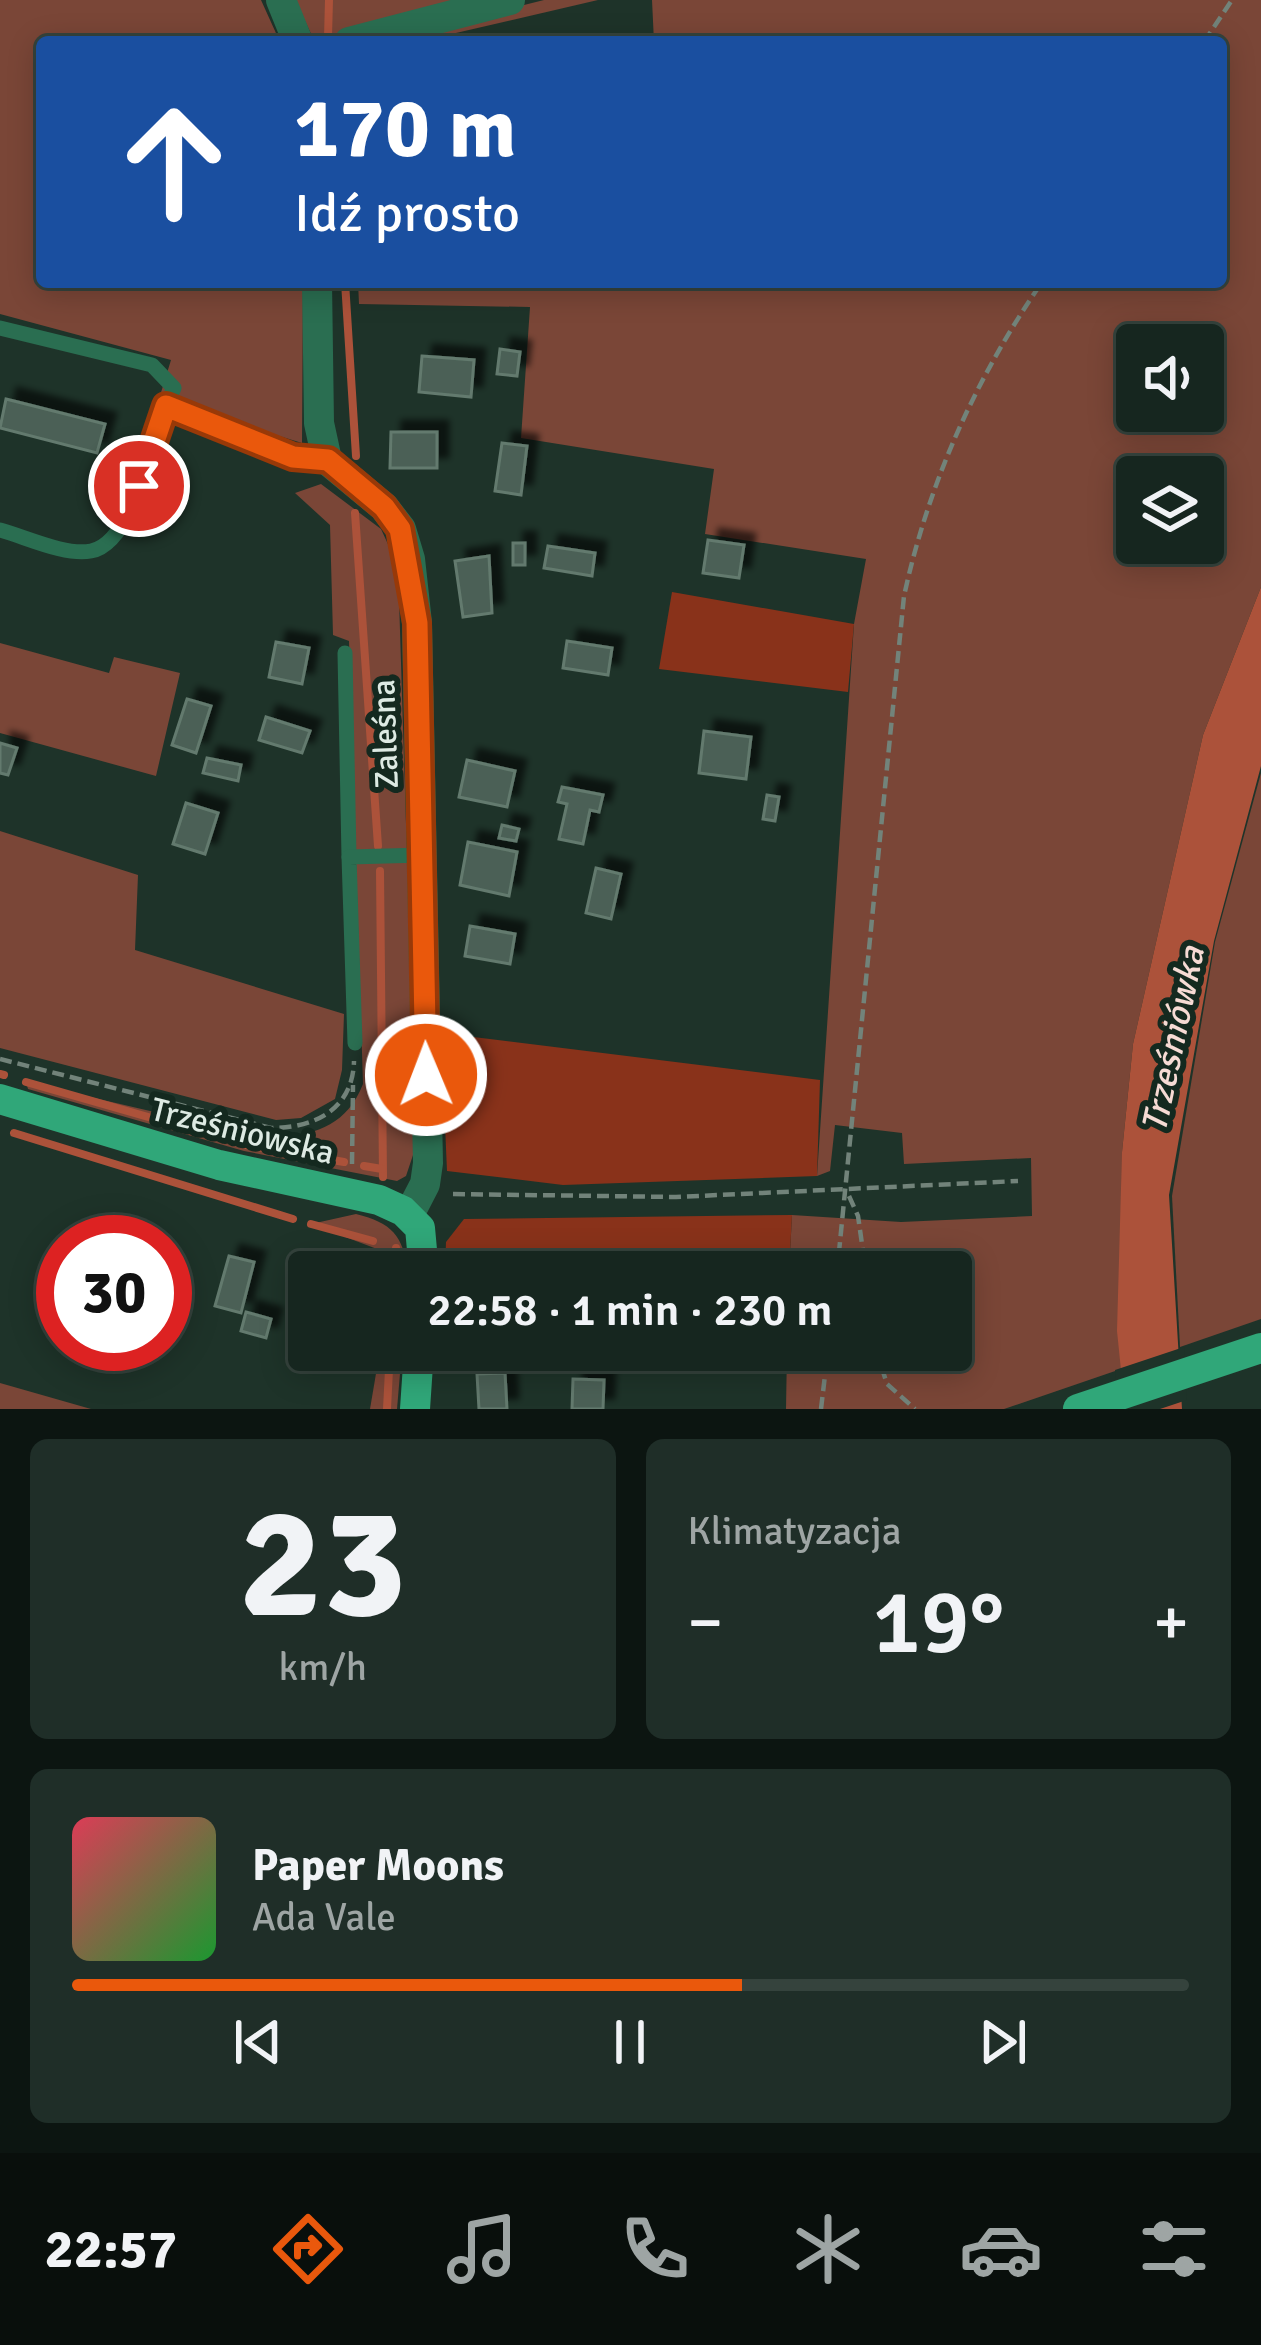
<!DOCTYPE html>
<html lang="pl">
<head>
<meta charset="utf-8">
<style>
  :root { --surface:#16261f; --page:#1f2e28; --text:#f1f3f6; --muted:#9ea5a4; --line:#35433d; --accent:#ea580c }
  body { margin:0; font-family:Signika,sans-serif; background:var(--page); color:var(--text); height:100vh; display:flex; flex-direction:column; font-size:45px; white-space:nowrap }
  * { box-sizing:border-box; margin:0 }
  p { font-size:39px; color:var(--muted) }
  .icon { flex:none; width:66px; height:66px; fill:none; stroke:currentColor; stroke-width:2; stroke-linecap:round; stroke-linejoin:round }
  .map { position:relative; height:1409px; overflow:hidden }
  .sheet { display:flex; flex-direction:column; gap:30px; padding:30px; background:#0c1511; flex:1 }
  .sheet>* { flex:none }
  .hud { position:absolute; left:36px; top:36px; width:1191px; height:252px; border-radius:12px; box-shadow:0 6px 30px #0003,0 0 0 3px var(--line); background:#1a4fa0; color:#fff; overflow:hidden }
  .buttons { position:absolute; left:1116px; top:324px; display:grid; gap:24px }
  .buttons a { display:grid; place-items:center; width:108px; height:108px; border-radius:12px; background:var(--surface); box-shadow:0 6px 30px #0003,0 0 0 3px var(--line); font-size:60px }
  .speed { position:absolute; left:36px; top:1215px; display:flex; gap:24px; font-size:60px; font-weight:700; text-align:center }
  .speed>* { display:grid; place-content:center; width:156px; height:156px; border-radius:50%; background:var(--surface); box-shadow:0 6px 30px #0003,0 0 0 3px var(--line); line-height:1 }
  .speed .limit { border:18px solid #d22; background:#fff; color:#111 }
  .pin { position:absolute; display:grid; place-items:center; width:102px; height:102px; color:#fff; margin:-51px; border:6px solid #fff; border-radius:50%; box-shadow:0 3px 12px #0007 }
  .me { position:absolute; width:132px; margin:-66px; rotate:359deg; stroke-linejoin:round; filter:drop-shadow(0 0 9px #0008) }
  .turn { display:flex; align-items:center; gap:42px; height:252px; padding:0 60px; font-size:54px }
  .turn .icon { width:156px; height:156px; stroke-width:2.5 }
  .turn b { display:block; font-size:84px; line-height:102px }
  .big { font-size:90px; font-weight:600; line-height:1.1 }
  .sheet .card { flex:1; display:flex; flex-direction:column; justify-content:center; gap:18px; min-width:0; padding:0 42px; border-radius:18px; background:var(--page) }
  .sheet .dial { align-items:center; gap:0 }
  .dial b { font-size:156px; line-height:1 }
  .song { display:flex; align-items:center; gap:36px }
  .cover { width:144px; height:144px; border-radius:18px; background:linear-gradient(135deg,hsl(350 70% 55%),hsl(130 70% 35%)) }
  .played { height:12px; border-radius:6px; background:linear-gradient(90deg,var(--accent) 60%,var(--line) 60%) }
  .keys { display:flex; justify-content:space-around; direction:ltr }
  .heat { display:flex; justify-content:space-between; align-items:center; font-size:66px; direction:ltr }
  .sheet .tiles { flex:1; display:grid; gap:30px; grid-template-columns:1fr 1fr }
  .card:last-child { grid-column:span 2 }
  .trip { position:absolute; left:288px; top:1251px; width:684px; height:120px; border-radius:12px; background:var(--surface); box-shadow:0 6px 30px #0003,0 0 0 3px var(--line); font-weight:600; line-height:120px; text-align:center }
  .tabs { display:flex; height:192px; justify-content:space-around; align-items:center; background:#090f0c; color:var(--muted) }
  .tabs .icon { width:84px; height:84px }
  .tabs .active { color:var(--accent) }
  .tabs b { font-size:54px; color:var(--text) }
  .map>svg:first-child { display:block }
</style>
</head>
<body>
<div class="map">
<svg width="1261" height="1409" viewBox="0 0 1261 1409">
  <defs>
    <filter id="shadow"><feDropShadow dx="11" dy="-11" stdDeviation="3" flood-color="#0009"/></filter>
  </defs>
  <rect width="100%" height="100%" fill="#1e3329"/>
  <g fill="#7a4637" fill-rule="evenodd">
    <path d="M 0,0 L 261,0 L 280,42 L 42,42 L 42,282 L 303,282 L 302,443 L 159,399 L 171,360 L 0,314 Z"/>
    <path d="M 295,0 L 483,0 L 314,40 Z"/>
    <path d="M 544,0 L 598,0 L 417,42 L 377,42 Z"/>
    <path d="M 652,0 L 1261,0 L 1261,587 L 1203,735 L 1133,1044 L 1122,1152 L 1121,1369 L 1004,1409 L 786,1409 L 787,1350 L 951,1350 L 951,1272 L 789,1272 L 792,1215 L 901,1222 L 1032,1216 L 1031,1158 L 904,1164 L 902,1133 L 835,1125 L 830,1171 L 817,1176 L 854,624 L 866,559 L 705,534 L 714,469 L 521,438 L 530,307 L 359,304 L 358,282 L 1221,282 L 1221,42 L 654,42 ZM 1137,345 L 1203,345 L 1203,411 L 1137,411 ZM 1137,477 L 1203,477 L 1203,543 L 1137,543 Z"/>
    <path d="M 321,484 L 381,529 L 398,566 L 416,1146 L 406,1176 L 397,1181 L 244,1151 L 28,1089 L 26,1082 L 279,1141 C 319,1131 347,1125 363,1084 L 349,641 L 333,635 L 330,525 L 295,493 Z"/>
    <path d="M 0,643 L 109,673 L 114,657 L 180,673 L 156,776 L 0,733 Z"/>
    <path d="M 1261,773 L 1261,1319 L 1180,1347 L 1172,1196 L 1215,942 Z"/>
    <path d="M 0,831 L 138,875 L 135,950 L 344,1014 L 342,1070 L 335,1099 L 301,1118 L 276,1120 L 0,1048 Z"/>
    <path d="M 356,1214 C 392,1223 403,1235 408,1272 L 384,1272 L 385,1252 L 311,1224 Z"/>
    <path d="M 380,1350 L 402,1350 L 397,1409 L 370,1409 Z"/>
    <path d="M 0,1383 L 91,1409 L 0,1409 Z"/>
  </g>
  <g fill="#89321a">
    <path d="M 672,592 L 854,624 L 848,692 L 659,669 Z"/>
    <path d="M 441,1033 L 820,1080 L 817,1176 L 563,1185 L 447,1171 Z"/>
    <path d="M 792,1215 L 789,1272 L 445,1272 L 446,1242 L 464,1219 Z"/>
  </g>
  <path fill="#ac523a" d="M 1261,587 L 1261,766 L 1214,941 L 1169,1195 L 1182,1409 L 1125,1409 L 1117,1331 L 1122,1152 L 1133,1044 L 1203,735 Z"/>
  <path fill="#1e3329" d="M 1184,1347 L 1187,1400 L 1160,1409 L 1119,1409 L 1115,1370 Z"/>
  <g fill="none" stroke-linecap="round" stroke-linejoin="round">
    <g stroke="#ac523a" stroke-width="8">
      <path d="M 328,37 L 329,0"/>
      <path d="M 345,282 L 356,456"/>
      <path d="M 355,513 L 378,846"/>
      <path d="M 380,871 L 383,1177"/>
      <path d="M 0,1074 L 4,1075"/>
      <path d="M 26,1082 L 246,1145 L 344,1162"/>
      <path d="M 14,1133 L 293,1219"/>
      <path d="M 364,1166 L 382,1169"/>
      <path d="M 311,1224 L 373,1241"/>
      <path d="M 394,1272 L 396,1248"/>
      <path d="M 387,1409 L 390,1350"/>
    </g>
  </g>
  <g fill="#4b6156" stroke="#637a6e" stroke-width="3" filter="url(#shadow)">
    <path d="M 500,349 L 520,352 L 517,376 L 497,374 Z"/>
    <path d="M 422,356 L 474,360 L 471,397 L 419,392 Z"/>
    <path d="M 6,399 L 105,424 L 97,453 L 0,428 Z"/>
    <path d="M 391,432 L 437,432 L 437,468 L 390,468 Z"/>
    <path d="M 502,443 L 527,446 L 521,495 L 495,491 Z"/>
    <path d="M 708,540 L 744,545 L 739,578 L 703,573 Z"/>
    <rect x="513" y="543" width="12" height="22"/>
    <path d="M 548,546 L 595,553 L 592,576 L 544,568 Z"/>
    <path d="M 489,556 L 492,613 L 463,617 L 455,561 Z"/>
    <path d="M 567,641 L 612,648 L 608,675 L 563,668 Z"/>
    <path d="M 276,642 L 309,648 L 302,684 L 269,677 Z"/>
    <path d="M 187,699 L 211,706 L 196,753 L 172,745 Z"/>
    <path d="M 266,717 L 310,731 L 302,753 L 259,740 Z"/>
    <path d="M 704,731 L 751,737 L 746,779 L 699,773 Z"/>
    <path d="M 0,743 L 17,748 L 8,775 L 0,773 Z"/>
    <path d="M 207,758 L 241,765 L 238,781 L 203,773 Z"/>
    <path d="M 467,760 L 515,771 L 507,807 L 459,797 Z"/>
    <path d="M 562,787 L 603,795 L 599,812 L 590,810 L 583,844 L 559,839 L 567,804 L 558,802 Z"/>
    <path d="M 767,795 L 779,797 L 775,821 L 763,819 Z"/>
    <path d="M 186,803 L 218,813 L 205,854 L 173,844 Z"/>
    <path d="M 502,825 L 519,829 L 516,841 L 499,838 Z"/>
    <path d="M 468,842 L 517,852 L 509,896 L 460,885 Z"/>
    <path d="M 596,868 L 621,874 L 611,919 L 586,913 Z"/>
    <path d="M 470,926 L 515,934 L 510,964 L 465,956 Z"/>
    <path d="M 229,1256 L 254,1262 L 241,1313 L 215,1306 Z"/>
    <path d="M 299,1298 L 309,1300 L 309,1330 L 292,1326 Z"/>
    <path d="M 246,1312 L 271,1319 L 266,1338 L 241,1331 Z"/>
    <path d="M 505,1373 L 507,1409 L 479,1409 L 477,1374 Z"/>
    <path d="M 573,1379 L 604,1380 L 603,1409 L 572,1409 Z"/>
  </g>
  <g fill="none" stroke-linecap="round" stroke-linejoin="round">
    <g stroke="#72837a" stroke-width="4.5" stroke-dasharray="12 6" stroke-linecap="butt">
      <path d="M 1204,42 L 1232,0"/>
      <path d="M 0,1059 L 271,1128 C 315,1128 353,1109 354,1061"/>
      <path d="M 352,1164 L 353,1085"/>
      <path d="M 453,1194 L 676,1197 L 1018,1181"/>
      <path d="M 849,1196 L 858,1216 L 866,1272"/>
      <path d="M 837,1272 L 904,596 C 929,481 976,378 1042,282"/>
      <path d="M 876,1350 L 887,1384 L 915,1409"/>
      <path d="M 821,1409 L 828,1350"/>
    </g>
    <g stroke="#2a6e51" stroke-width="15">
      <path d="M 0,328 L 152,365 L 174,388 L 166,406"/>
      <path d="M 0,530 C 26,537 65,556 91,551 C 132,544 154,442 166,406 L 294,457 L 327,460"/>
      <path d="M 345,653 L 349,857"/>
      <path d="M 355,1043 L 349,857 L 423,855"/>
    </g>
    <g stroke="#2a6e51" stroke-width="30">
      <path d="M 281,0 L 298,42"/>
      <path d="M 349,42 L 510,0"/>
      <path d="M 317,282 L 319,423 L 327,460 L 384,507 L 401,529 L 410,559 L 417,623 L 428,1163 L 425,1184 L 409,1215"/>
    </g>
    <g stroke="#30a779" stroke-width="30">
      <path d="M 0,1099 L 219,1165 L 379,1200 L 403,1211 L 420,1228 L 424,1272"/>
      <path d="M 415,1409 L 419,1350"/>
      <path d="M 1078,1409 L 1261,1348"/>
    </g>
  </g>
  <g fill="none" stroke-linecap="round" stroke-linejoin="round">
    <g stroke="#983908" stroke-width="30">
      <path id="route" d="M 139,486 L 166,406 L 293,457 L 328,460 L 384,507 L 400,529 L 417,623 L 426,1075"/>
    </g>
    <use href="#route" stroke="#ea580c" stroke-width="21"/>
  </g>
  <g text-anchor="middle" stroke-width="12" stroke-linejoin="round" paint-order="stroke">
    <g font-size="33" fill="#ddeae3" stroke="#14291f">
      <text transform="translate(384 734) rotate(-92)" y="12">Zaleśna</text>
      <text transform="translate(243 1130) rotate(14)" y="12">Trześniowska</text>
    </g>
    <g font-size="36" font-style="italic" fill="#f6dbd4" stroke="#14291f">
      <text transform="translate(1172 1039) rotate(-78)" y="13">Trześniówka</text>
    </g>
  </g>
</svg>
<div class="buttons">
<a><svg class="icon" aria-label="sound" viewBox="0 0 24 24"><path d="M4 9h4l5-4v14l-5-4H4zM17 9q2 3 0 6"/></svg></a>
<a><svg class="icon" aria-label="layers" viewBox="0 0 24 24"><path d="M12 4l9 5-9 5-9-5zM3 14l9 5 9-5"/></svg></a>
</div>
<div class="speed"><div class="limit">30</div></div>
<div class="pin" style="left:139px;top:486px;background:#d93025"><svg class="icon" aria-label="arrive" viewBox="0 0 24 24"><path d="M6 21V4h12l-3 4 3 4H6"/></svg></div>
<svg class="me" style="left:426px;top:1075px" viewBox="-20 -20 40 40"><circle r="17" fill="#ea580c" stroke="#fff" stroke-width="3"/><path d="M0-11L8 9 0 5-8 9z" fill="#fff"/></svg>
<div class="trip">22:58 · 1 min · 230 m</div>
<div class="hud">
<div class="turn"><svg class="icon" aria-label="ahead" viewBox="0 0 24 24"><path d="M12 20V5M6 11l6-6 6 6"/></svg><div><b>170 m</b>Idź prosto</div></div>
</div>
</div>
<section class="sheet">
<div class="tiles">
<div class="card dial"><b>23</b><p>km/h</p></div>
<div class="card"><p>Klimatyzacja</p>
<div class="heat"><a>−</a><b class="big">19°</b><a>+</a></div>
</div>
<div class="card">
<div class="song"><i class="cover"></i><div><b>Paper Moons</b><p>Ada Vale</p></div></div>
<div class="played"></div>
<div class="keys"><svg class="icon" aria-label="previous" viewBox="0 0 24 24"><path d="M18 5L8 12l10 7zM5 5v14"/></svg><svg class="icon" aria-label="pause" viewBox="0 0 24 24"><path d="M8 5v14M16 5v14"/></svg><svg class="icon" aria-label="next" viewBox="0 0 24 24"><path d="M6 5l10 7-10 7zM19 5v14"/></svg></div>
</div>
</div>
</section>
<nav class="tabs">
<b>22:57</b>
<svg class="icon active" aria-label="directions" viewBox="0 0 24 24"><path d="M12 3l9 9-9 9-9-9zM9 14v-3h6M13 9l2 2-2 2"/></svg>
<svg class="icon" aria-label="music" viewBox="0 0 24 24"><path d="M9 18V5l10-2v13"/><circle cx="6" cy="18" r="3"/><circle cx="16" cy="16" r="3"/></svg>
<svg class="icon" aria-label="phone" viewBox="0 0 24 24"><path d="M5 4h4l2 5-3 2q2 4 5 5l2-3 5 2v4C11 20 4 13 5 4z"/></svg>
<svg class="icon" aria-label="climate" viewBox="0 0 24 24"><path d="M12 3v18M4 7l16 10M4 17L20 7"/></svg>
<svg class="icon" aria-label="car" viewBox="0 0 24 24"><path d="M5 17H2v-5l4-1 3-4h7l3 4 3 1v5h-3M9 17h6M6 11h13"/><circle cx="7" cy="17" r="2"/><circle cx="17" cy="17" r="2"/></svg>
<svg class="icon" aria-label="filters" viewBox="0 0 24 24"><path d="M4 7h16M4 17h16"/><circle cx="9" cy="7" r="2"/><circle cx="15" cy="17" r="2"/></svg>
</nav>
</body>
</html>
